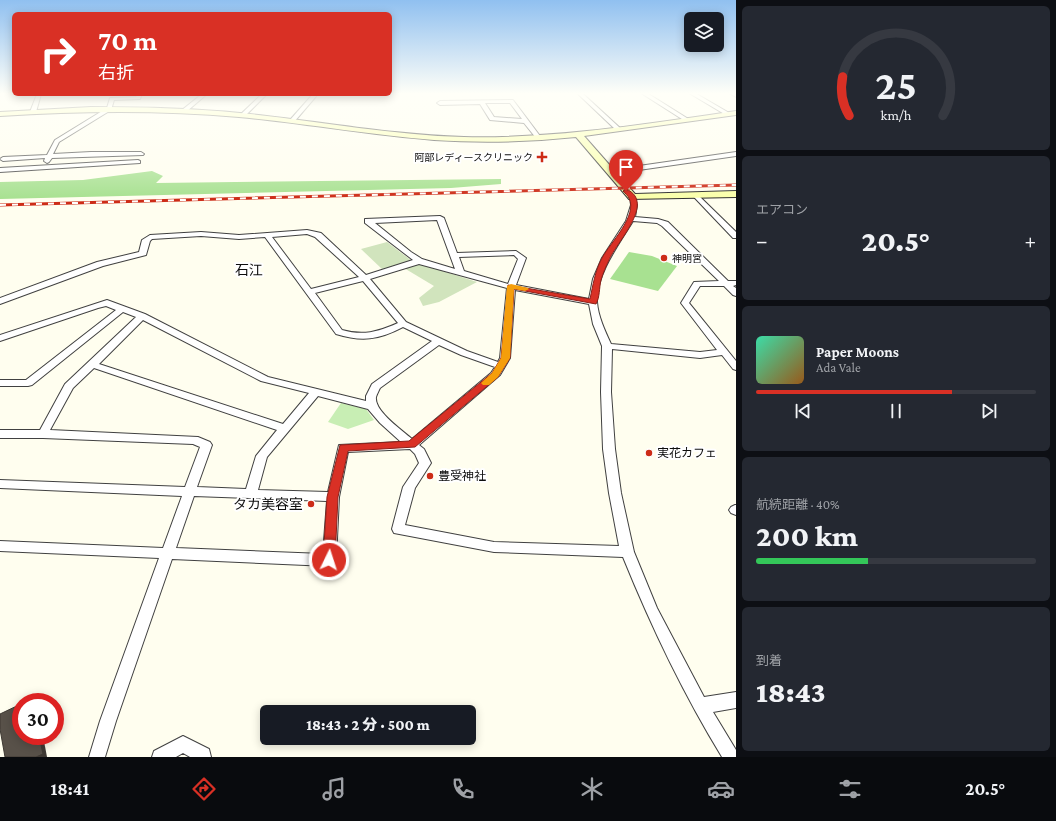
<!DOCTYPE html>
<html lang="ja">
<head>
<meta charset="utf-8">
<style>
  :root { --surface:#171b24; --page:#242831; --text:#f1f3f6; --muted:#9ea1a6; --line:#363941; --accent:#d93025 }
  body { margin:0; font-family:"Crimson Pro","Noto Sans JP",serif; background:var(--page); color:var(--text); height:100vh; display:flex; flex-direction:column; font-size:15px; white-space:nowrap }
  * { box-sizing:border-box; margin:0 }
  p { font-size:13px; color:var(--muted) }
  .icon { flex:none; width:22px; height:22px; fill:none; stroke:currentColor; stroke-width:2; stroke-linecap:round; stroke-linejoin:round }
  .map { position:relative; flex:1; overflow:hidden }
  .sheet { display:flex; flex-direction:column; gap:6px; padding:6px; background:#0d0f14; width:320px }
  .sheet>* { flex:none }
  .banner { position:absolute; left:12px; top:12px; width:380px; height:84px; border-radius:6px; box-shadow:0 2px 10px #0003; background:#d93025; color:#fff; overflow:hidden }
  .controls { position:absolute; left:684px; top:12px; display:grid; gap:8px }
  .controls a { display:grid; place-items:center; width:40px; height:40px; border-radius:6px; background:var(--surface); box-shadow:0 2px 10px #0003; font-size:20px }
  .speed { position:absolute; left:12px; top:693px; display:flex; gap:8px; font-size:20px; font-weight:700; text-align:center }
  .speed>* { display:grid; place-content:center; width:52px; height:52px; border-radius:50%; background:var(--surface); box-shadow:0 2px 10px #0003; line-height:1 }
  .speed .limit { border:6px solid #d22; background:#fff; color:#111 }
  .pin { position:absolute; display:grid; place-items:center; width:34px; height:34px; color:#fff; margin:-41px -17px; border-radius:50% 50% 50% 0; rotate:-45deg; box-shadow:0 0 4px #0007 }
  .pin .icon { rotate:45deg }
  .me { position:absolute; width:44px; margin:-22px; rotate:4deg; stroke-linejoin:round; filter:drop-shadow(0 0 3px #0008) }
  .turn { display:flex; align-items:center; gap:14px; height:84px; padding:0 20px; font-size:18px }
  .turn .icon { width:52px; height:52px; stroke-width:2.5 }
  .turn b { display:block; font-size:28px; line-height:34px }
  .big { font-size:30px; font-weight:800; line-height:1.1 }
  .sheet .widget { flex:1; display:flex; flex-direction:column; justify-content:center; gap:6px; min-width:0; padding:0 14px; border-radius:6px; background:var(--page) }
  .sheet .dial { align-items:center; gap:0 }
  .dial svg { height:104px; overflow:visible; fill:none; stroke:var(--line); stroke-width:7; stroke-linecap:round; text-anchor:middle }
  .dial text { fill:var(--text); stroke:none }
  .song { display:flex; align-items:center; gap:12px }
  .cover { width:48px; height:48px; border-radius:6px; background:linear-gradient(135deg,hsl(160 70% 55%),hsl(30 70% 35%)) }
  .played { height:4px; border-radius:2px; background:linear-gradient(90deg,var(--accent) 70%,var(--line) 70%) }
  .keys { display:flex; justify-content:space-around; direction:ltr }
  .heat { display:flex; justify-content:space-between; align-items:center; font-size:22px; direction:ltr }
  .charge { height:6px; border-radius:3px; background:linear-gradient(90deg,#34c759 40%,var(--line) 0) }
  .trip { position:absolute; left:260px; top:705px; width:216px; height:40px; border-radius:6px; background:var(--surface); box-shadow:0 2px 10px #0003; font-weight:800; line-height:40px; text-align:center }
  .tabs { display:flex; height:64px; justify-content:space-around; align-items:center; background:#090b0e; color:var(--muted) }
  .tabs .icon { width:28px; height:28px }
  .tabs .current { color:var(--accent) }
  .tabs b { font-size:18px; color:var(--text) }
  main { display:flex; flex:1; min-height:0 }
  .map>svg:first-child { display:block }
</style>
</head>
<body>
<main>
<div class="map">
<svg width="736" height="757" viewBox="0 0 736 757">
  <rect width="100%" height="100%" fill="#fffeef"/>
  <path fill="#c8eeb4" d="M 341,403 L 366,409 L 374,420 L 348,429 L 328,422 Z"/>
  <g fill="#a8e191">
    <path d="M 152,171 L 163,176 L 156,183 L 501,179 L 501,184 L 451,188 L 0,199 L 0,182 L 83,180 Z"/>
    <path d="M 629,252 L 652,256 L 677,266 L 658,291 L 610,279 Z"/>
  </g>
  <g fill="#d1e4bd">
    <path d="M 387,242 L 412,261 L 383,270 L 361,249 Z"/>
    <path d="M 418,263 L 477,282 L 439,302 L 423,306 L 419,298 L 434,286 L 404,268 Z"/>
  </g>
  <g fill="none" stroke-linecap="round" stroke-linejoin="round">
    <g stroke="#414141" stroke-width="2">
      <g id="street">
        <path d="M 577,93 L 582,93 L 620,128 L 620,130 L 616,130 Z"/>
        <path d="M 641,93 L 647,93 L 690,120 L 685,121 Z"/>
        <path d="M 689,93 L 695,93 L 731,114 L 726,115 Z"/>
        <path d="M 729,93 L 735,93 L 736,97 Z"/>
        <path d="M 37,94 L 41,94 L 36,112 L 33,114 L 30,112 Z"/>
        <path d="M 138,94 L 142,94 L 140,99 L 114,100 L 111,110 L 59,142 L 53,154 L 91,152 L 141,152 L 144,154 L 143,155 L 52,158 L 49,162 L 47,163 L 44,161 L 45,158 L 3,161 L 0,159 L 3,157 L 47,155 L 55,140 L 107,108 L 110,98 L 136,97 Z"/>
        <path d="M 202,94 L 207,94 L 186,112 L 182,112 L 182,110 Z"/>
        <path d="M 262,94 L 267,94 L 245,116 L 241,116 L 241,114 Z"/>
        <path d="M 313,94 L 318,94 L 294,122 L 290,122 L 290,120 Z"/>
        <path d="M 513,100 L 540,136 L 540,138 L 536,138 L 524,123 L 490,120 L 480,104 L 440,105 L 437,103 L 440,101 ZM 485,103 L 510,103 L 522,119 L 494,117 Z"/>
        <path d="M 736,152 L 736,156 L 611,174 L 608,172 L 611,170 Z"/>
        <path d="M 138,160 L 140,161 L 140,163 L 0,172 L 0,168 Z"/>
        <path d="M 693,194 L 697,194 L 736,232 L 736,238 L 733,238 L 693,196 Z"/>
        <path d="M 630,196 L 634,196 L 637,205 L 635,217 L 658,219 L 668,222 L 728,281 L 736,281 L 736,285 L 733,286 L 736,288 L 736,296 L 733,295 L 724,286 L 700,286 L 689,303 L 736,361 L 736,370 L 733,369 L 722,355 L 700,358 L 612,349 L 611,392 L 615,449 L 621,493 L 634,552 L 657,608 L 704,697 L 736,692 L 736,708 L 713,712 L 736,750 L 736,757 L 722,757 C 683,693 651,626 623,557 L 494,552 L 394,533 L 392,529 L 403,487 L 419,463 L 415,454 L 410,449 L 348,452 L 339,497 L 336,560 L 334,564 L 329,566 L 172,559 L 116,721 L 105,757 L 89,757 L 100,721 L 159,558 L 0,551 L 0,541 L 163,548 L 182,496 L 0,488 L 0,480 L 185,487 L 200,447 L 193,444 L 43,438 L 0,438 L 0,430 L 40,430 L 65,384 L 136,317 L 123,312 L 32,385 L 28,386 L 0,386 L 0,380 L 26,380 L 116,310 L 106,306 L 98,308 L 0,341 L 0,335 L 107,300 L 145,314 L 268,377 L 366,401 L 366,396 L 372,384 L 432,341 L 403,327 C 378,340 362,342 336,334 L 265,237 L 239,239 L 201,236 L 152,239 L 150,241 L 146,255 L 103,266 L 0,304 L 0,298 L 97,262 L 139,252 L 142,240 L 150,235 L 201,232 L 239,235 L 307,230 L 321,233 L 366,275 L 413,260 L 365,223 L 365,219 L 440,216 L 444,218 L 457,253 L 516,251 L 526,258 L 516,285 L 589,299 L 593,279 L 602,258 L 626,221 L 631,205 ZM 437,220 L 455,269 L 422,259 L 411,252 L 375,223 ZM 633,221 L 657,223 L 662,226 L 719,281 L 694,282 L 681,303 L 717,350 L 700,352 L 611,344 C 605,331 598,316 597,302 C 596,274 619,244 633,221 ZM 307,234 L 315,237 L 359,277 L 311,289 L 272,237 ZM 514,255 L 518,259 L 508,284 L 464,271 L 459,257 ZM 419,264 L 507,288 L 500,358 L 498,362 L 467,351 L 406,322 L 370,279 ZM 363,281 L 398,323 C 378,332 363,336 342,330 L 315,293 ZM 515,290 L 589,304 L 593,324 L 602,346 L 601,392 L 603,449 L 609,493 L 619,546 L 494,542 L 405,525 L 415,488 L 431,463 L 424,449 L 419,445 L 500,375 L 510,358 ZM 143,320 L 261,381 L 309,393 L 283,424 L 99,364 ZM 439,345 L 461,355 L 495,367 L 491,373 L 412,439 C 402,430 374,411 376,397 C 377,394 379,390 380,388 ZM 94,368 L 277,430 L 256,456 L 246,489 L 197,487 L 212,445 L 210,442 L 198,437 L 50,430 L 73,388 ZM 318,396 L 368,409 L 380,423 L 401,442 L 339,445 L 328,492 L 258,490 L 267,457 ZM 194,496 L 327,501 L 323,554 L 176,548 Z"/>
        <path d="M 735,505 L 736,505 L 736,515 L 731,513 L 729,510 L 731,507 Z"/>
        <path d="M 183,736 L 209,749 L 211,757 L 190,757 L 183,753 L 176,757 L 152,757 L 154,751 Z"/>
      </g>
    </g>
    <g stroke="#303030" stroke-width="2">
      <path id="secondary" d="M 91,107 C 141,107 191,108 240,113 C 315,120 389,135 464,137 C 555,139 646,124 736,111 L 736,115 L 584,136 L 635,194 L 736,191 L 736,197 L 629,199 L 576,137 C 529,142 481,143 434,140 C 369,135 304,123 239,117 C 159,110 80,111 0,116 L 0,112 Z"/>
    </g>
    <use href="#street" fill="#fff" fill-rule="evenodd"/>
    <use href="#secondary" fill="#faffaa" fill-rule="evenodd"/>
    <g stroke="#cd2c17" stroke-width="3">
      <path id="rail" d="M 0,205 L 736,185"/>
    </g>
    <use href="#rail" stroke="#fff" stroke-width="2" stroke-dasharray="6" stroke-linecap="butt"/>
  </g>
  <path fill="#3e3933" d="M 39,736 L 43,736 L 47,757 L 36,757 Z"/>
  <g fill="#585149" stroke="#3e3933">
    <path d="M 31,699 L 32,702 L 25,702 Z"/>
    <path d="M 21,704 L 21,736 L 39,736 L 43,754 L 36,757 L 5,757 L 0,729 L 0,714 Z"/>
  </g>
  <linearGradient id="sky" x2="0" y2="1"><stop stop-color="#90c0f0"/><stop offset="0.47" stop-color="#fffff8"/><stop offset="1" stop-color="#fffff8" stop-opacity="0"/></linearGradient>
  <rect width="736" height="199" fill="url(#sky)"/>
  <path fill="#d93025" stroke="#8d1f18" d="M 626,189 C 657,202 615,244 609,260 C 606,266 603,273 601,280 C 599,288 600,297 596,304 L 514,289 L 510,358 L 498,377 L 415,447 L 348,451 L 338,497 L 335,560 L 333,563 L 329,565 L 324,563 L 323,560 L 327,497 L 340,445 L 409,441 L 492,373 L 501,358 L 508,285 L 590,299 C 593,285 595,271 602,258 C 610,243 638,216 629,198 C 628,196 625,193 623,191 Z"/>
  <path fill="#f59e0b" d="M 511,284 L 528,288 L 529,289 L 525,291 L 514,289 L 510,358 L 498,377 L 489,385 L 483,385 L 481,383 L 492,373 L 501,358 L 507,286 Z"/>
  <g fill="#cd2c17" stroke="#fff" stroke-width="1.5">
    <path d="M540 151h4v4h4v4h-4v4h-4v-4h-4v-4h4z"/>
    <circle cx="664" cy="258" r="4"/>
    <circle cx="649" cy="453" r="4"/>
    <circle cx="430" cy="476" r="4"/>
    <circle cx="311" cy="504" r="4"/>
  </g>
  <g text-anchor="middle" stroke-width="4" stroke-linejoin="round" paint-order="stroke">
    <g font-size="10" fill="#0e0e0e" stroke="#fff" text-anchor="end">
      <text x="533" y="161">阿部レディースクリニック</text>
      <text x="672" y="262" text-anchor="start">神明宮</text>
    </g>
    <g font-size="12" fill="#0e0e0e" stroke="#fff" text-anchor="start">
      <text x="657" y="457">実花カフェ</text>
      <text x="438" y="480">豊受神社</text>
    </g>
    <g font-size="14" fill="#0e0e0e" stroke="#fff">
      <text x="249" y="275">石江</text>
    </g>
    <g font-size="14" fill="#0e0e0e" stroke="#fff" text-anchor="end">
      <text x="303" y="509">タカ美容室</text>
    </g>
  </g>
</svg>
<div class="controls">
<a><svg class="icon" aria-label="layers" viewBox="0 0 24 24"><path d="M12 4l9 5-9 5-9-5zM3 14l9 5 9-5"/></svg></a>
</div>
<div class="speed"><div class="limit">30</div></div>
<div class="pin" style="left:626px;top:191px;background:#d93025"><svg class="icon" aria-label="arrive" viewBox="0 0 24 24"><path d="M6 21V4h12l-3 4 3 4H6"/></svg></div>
<svg class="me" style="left:329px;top:560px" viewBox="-20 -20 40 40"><circle r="17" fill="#d93025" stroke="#fff" stroke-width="3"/><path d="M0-11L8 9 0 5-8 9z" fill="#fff"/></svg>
<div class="trip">18:43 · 2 分 · 500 m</div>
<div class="banner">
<div class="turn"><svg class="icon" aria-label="right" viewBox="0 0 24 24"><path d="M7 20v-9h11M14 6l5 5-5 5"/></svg><div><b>70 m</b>右折</div></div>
</div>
</div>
<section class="sheet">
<div class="widget dial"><svg viewBox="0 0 100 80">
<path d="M14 69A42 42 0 1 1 86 69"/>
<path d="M14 69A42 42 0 0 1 9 39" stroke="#d93025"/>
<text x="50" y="56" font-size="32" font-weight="700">25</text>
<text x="50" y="72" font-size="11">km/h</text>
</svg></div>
<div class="widget"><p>エアコン</p>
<div class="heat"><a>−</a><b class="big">20.5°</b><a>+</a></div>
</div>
<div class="widget">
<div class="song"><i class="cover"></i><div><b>Paper Moons</b><p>Ada Vale</p></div></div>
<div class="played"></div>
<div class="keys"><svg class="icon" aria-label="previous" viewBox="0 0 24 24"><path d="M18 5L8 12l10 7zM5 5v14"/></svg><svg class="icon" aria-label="pause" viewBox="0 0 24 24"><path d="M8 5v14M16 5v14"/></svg><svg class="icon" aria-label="next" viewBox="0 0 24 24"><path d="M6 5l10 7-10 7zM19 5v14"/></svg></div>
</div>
<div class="widget"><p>航続距離 · 40%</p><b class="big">200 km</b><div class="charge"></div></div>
<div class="widget"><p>到着</p><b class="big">18:43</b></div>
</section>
</main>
<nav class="tabs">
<b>18:41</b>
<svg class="icon current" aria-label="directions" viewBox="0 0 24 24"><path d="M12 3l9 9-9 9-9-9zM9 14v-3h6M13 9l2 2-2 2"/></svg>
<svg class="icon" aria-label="music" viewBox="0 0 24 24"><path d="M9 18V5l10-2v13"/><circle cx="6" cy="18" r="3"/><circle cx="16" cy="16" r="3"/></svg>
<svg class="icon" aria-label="phone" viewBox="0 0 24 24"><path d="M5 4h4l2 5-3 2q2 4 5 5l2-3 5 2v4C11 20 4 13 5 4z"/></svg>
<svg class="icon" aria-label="climate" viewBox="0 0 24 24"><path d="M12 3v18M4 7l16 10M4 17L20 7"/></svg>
<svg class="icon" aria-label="car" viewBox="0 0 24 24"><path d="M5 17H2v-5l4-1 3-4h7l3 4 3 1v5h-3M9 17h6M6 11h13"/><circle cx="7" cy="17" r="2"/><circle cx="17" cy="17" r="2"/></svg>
<svg class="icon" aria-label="filters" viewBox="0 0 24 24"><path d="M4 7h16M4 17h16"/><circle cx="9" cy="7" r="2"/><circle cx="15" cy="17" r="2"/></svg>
<b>20.5°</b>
</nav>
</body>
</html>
